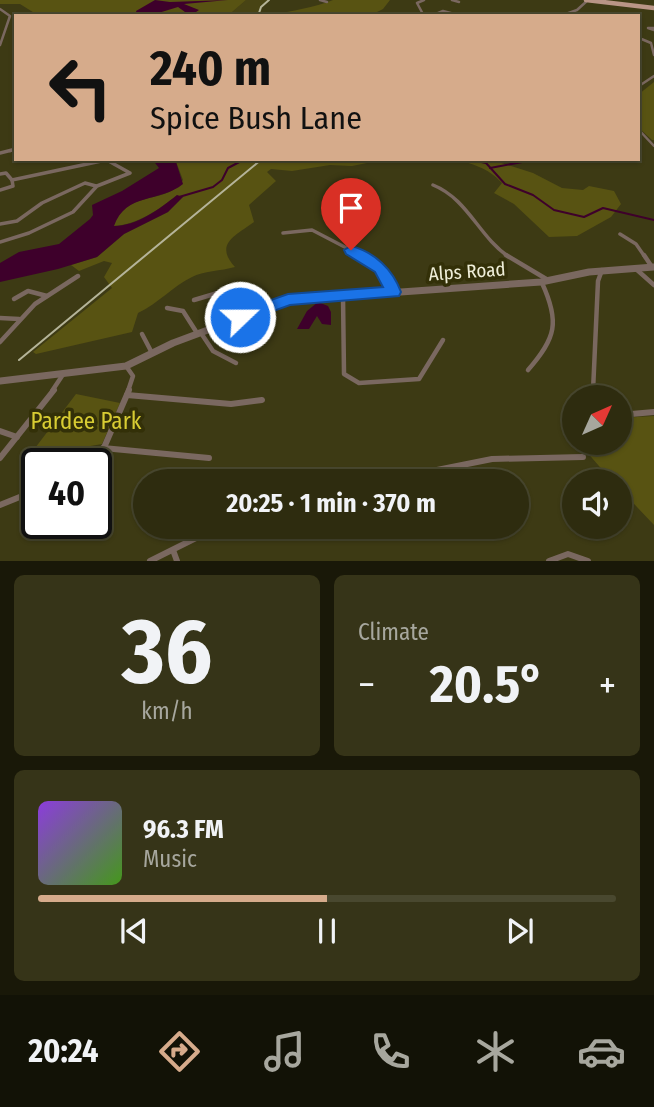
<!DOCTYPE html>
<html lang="en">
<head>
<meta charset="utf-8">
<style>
  :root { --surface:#2e2c0f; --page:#363418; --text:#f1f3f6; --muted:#a7a79e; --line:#49482f; --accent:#d6ab8b }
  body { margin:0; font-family:"Fira Sans Condensed",sans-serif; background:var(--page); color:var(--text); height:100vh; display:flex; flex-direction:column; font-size:26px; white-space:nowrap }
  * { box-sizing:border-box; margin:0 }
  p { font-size:23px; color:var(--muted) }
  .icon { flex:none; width:38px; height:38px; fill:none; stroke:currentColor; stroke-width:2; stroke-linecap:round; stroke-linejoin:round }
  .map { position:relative; height:561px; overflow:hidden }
  .details { display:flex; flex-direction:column; gap:14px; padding:14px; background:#191808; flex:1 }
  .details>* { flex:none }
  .guide { position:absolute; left:14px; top:14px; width:626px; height:147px; border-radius:0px; box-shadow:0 2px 5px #0004,0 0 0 2px var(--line); background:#d6ab8b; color:#111; overflow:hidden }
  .needle { width:46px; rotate:45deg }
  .buttons { position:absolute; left:562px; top:385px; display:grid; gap:14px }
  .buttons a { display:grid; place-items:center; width:70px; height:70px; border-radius:50%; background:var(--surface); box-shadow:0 2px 5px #0004,0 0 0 2px var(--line); font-size:35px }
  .speed { position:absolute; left:21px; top:448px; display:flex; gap:14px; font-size:35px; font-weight:700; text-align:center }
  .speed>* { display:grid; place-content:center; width:91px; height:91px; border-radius:50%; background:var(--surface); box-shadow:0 2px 5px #0004,0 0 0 2px var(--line); line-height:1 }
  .speed .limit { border:4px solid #111; border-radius:10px; background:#fff; color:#111 }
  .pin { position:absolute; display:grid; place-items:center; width:60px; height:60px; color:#fff; margin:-72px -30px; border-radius:50% 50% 50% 0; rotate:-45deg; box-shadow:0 0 7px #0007 }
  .pin .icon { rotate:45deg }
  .me { position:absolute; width:77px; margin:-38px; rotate:68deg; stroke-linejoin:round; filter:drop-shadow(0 0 5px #0008) }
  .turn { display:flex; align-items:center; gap:24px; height:147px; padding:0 21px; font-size:32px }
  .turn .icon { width:91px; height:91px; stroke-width:2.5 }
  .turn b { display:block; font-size:49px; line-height:60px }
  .big { font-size:52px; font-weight:700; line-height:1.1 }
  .details .card { flex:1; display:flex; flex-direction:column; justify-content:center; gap:10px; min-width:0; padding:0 24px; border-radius:10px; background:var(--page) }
  .details .dial { align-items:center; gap:0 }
  .dial b { font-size:91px; line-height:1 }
  .song { display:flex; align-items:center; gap:21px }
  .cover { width:84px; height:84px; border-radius:10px; background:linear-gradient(135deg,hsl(270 70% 55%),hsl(100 70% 35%)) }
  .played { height:7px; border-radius:4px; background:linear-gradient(90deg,var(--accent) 50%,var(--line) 50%) }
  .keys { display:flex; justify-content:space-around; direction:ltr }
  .heat { display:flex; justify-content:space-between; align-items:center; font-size:38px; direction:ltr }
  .details .tiles { flex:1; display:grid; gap:14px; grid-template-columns:1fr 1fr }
  .card:last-child { grid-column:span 2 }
  .trip { position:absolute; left:133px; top:469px; width:396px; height:70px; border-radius:35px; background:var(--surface); box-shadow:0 2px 5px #0004,0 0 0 2px var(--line); font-weight:700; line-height:70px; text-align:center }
  .menu { display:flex; height:112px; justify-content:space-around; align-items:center; background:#121206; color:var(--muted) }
  .menu .icon { width:49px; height:49px }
  .menu .on { color:var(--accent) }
  .menu b { font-size:32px; color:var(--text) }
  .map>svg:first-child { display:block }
</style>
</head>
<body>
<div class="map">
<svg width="654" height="561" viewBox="0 0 654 561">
  <rect width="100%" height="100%" fill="#3d3a14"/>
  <path fill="#484414" d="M 246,0 L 270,0 L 262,8 L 260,16 L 219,16 L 232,12 Z"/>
  <g fill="#585312">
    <path d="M 0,0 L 246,0 L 232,12 L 209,16 L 32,16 L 36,14 L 20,4 L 0,4 Z"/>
    <path d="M 333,0 L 390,0 L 383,9 L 369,16 L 271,16 C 292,10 314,8 333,0 Z"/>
    <path d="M 654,82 L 654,140 L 652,140 L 639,128 L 639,94 Z"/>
    <path d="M 175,159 L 387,159 L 352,166 L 330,165 L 292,171 L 271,169 L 267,172 L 276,181 L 249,205 L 254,222 C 235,236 214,244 235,267 C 221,271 203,271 192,277 C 173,286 159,303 138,313 L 132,332 L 36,354 L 33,352 L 112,288 L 104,277 L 112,263 L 104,261 L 79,271 L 71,265 L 97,257 L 124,234 L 168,212 L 177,195 C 160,209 137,225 113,226 C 128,188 167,206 183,180 Z"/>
    <path d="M 452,159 L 489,159 L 533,173 L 562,188 L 583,190 L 589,186 L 614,191 L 621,204 L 611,217 L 577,236 L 549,237 L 514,204 L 494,193 L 502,183 C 487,167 473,164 452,159 Z"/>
    <path d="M 76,394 L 120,403 L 102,444 L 79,448 L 20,468 Z"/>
    <path d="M 654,416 L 654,525 L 620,489 L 620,481 L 612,481 L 579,443 L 620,443 L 620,418 Z"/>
  </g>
  <g fill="#3e002b">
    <path d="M 155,0 L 170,2 L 228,0 L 184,4 L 199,10 L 190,16 L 171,16 L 185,12 L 178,7 L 155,14 L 137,14 L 136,11 Z"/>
    <path d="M 152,159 L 175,159 L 183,184 C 160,203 126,192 114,226 C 136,226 160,209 177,195 L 183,197 L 168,212 L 124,234 L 97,257 L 58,269 L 0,282 L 0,263 L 19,252 L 59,244 L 90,219 L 93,215 L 92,205 L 122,191 L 159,168 Z"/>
    <path d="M 318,302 L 328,306 L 331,312 L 331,325 L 322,324 L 317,316 L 309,329 L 297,329 L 307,311 Z"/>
  </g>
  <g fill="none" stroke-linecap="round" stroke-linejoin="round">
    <g stroke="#3e002b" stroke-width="2">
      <path d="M 290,159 L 305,159"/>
      <path d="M 324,159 L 328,159"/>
      <path d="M 467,159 L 486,163 L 505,184 L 533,195 L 554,210 L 584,217 L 603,208 L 654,220"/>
      <path d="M 490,168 L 538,159"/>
      <path d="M 179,197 L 213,187 L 222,180 L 228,168 L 245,159"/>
    </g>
    <g stroke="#7a6860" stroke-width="2.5">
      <path d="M 320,0 L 327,2"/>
      <path d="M 424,0 L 417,3 L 424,16"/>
      <path d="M 452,0 L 459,2"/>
      <path d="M 0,9 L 10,16 L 0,45"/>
      <path d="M 431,16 L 443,11 L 462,16"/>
      <path d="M 560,16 L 577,10 L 588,0"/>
      <path d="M 654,28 L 648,28 L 654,30"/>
      <path d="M 639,38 L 651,43 L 654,55"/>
      <path d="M 639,86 L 654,76"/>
      <path d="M 639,130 L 654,146"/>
      <path d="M 10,151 L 16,149"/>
    </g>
    <g stroke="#7a6860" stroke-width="3.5">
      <path d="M 0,153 L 16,149"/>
      <path d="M 0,174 L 6,173 L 12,180"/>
      <path d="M 12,180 L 106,160"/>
      <path d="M 433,185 C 468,199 479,237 509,257"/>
      <path d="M 0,190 L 13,186 L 12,180"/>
      <path d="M 0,224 L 17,221 L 42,203 L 85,183 L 96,186"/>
      <path d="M 283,233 L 312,230 L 364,257"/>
      <path d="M 620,234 L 636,244 L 645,257"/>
      <path d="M 0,242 L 29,233 L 73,212 L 97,186 L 130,173 L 105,159"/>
    </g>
    <g stroke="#7a6860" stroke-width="4.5">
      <path d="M 362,255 L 387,276 L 393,292"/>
      <path d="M 506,255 L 548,280"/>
      <path d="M 644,255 L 652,267"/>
      <path d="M 636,269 L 654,285"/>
      <path d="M 343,296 L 344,374 L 359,383 L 419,379 L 443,340"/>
      <path d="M 14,299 L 28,291 L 47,296"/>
      <path d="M 194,300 L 221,292 L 240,317"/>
      <path d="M 167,308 L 183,311 L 197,333"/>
      <path d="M 0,318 L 19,319"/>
      <path d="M 201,333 L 213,351 L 236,363"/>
      <path d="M 142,334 L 152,353"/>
      <path d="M 0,342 L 35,304 L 78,276"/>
      <path d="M 126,366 L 133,376 L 128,391"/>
      <path d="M 528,370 C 556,338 560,322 542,283"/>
      <path d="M 52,391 L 64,373"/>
      <path d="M 593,391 L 598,281 L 602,270"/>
    </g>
    <g stroke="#7a6860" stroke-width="6">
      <path d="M 127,395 L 231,404 L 262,400"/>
      <path d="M 593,397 L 593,390"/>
      <path d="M 620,415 L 654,412"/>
      <path d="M 0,431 L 17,437"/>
      <path d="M 103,448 L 209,458"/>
      <path d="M 0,458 L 54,390"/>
      <path d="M 96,466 L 129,390"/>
      <path d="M 382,481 L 492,459 L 583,457"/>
      <path d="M 0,505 L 37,490"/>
      <path d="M 173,550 L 177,561"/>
      <path d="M 150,561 L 218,527"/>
      <path d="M 549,561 L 568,554 L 588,561"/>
    </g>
    <path stroke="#7a6860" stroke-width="7" d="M 0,381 L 126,366 L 173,343 L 288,300 L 541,282 L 589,272 L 654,267"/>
    <path stroke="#b99586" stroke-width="4.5" d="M 586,0 L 654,8"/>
    <g stroke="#b5b499" stroke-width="2">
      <path d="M 258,16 L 261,7 L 269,0"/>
      <path d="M 19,360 L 262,159"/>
    </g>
  </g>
  <path fill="#1a73e8" stroke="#114b97" stroke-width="2" d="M 351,246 C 375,252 393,270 401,292 L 399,296 L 290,305 L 240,323 L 234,322 L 231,317 L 234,313 L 288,294 L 383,287 L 375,272 L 346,254 L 344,250 Z"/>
  <g text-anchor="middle" stroke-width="7" stroke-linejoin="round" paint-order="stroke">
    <g font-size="19" fill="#efeed8" stroke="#333008">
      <text transform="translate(467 271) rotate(-4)" y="7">Alps Road</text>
    </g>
    <g font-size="23" fill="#d8cc33" stroke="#333008">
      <text x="86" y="429">Pardee Park</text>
    </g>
  </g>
</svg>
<div class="buttons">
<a><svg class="needle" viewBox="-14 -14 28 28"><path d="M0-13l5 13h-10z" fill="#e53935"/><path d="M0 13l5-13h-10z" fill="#a7a79e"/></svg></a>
<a><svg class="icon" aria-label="sound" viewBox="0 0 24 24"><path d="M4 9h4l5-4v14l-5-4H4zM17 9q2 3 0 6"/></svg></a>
</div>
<div class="speed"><div class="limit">40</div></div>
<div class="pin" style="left:351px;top:250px;background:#d93025"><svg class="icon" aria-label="arrive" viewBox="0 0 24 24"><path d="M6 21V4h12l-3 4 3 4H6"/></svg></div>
<svg class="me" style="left:240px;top:317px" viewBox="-20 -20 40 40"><circle r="17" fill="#1a73e8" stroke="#fff" stroke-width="3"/><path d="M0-11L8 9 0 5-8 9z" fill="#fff"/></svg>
<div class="trip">20:25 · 1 min · 370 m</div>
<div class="guide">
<div class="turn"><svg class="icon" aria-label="left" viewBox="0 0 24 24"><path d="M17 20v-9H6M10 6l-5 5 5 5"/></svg><div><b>240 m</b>Spice Bush Lane</div></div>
</div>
</div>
<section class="details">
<div class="tiles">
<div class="card dial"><b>36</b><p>km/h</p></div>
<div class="card"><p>Climate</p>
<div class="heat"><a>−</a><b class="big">20.5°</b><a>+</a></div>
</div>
<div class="card">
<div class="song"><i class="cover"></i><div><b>96.3 FM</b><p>Music</p></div></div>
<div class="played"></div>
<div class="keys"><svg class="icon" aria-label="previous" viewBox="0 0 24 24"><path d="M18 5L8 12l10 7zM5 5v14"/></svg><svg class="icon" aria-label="pause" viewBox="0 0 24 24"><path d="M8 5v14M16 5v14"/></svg><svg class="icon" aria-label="next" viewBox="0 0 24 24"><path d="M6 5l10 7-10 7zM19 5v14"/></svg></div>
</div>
</div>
</section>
<nav class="menu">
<b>20:24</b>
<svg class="icon on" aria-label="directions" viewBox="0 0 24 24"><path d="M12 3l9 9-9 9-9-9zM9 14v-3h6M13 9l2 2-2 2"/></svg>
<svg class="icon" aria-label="music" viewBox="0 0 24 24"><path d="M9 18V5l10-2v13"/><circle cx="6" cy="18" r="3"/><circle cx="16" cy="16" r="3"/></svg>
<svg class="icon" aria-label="phone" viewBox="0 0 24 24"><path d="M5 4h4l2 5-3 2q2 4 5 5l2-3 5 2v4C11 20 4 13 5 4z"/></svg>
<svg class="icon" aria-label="climate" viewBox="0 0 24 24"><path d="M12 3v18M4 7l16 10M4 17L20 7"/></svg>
<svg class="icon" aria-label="car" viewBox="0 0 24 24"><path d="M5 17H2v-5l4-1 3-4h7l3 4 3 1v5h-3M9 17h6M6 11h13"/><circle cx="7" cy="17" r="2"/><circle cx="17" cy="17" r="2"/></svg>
</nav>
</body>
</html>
